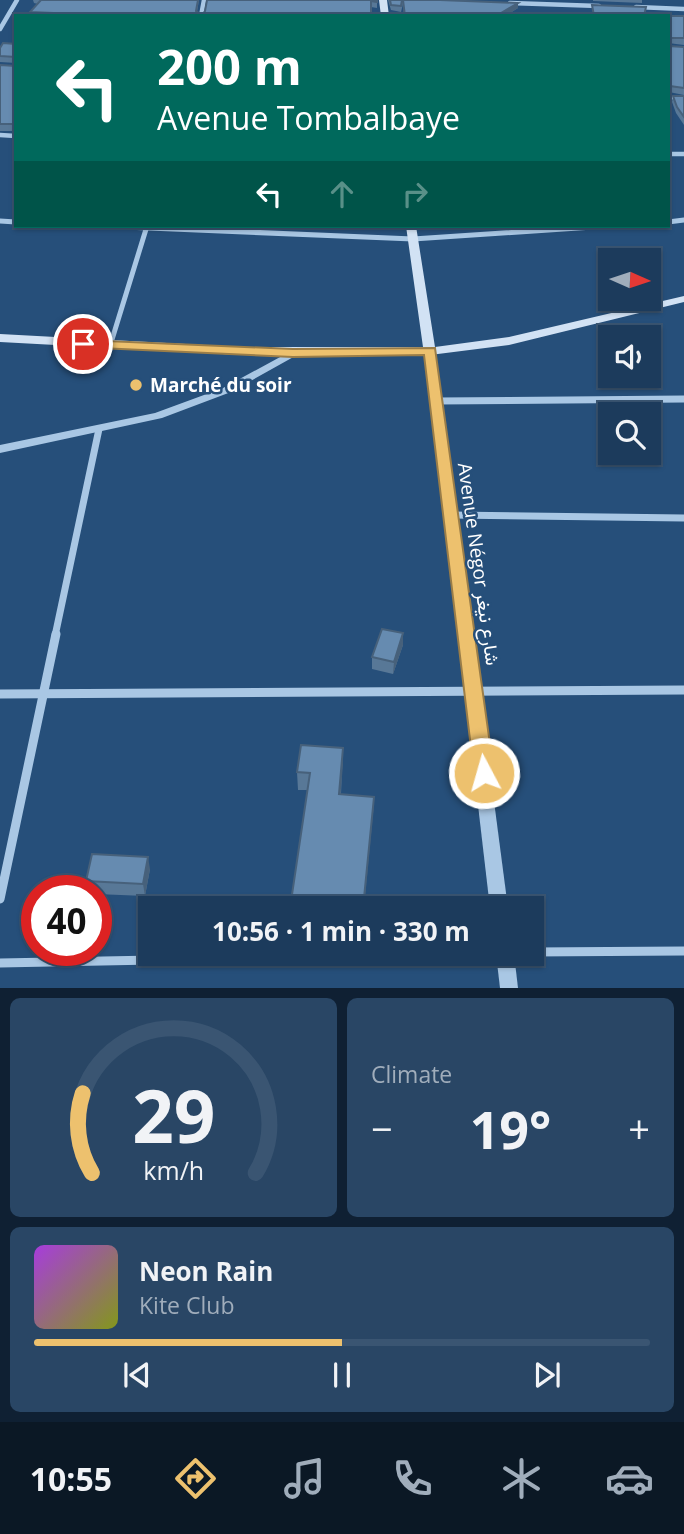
<!DOCTYPE html>
<html lang="en">
<head>
<meta charset="utf-8">
<style>
  :root { --surface:#1c3b5c; --page:#294665; --text:#f1f3f6; --muted:#a0adbb; --line:#3a5572; --accent:#edc16e }
  body { margin:0; font-family:"Open Sans",Vazirmatn,sans-serif; background:var(--page); color:var(--text); height:100vh; display:flex; flex-direction:column; font-size:26px; white-space:nowrap }
  * { box-sizing:border-box; margin:0 }
  p { font-size:23px; color:var(--muted) }
  .icon { flex:none; width:38px; height:38px; fill:none; stroke:currentColor; stroke-width:2; stroke-linecap:round; stroke-linejoin:round }
  .map { position:relative; height:988px; overflow:hidden }
  .details { display:flex; flex-direction:column; gap:10px; padding:10px; background:#0f2033; flex:1 }
  .details>* { flex:none }
  .hud { position:absolute; left:14px; top:14px; width:656px; height:214px; border-radius:0px; box-shadow:0 2px 5px #0004,0 0 0 2px var(--line); background:#00695c; color:#fff; overflow:hidden }
  .needle { width:46px; rotate:93deg }
  .buttons { position:absolute; left:598px; top:248px; display:grid; gap:14px }
  .buttons a { display:grid; place-items:center; width:63px; height:63px; border-radius:0px; background:var(--surface); box-shadow:0 2px 5px #0004,0 0 0 2px var(--line); font-size:35px }
  .speed { position:absolute; left:21px; top:875px; display:flex; gap:14px; font-size:35px; font-weight:700; text-align:center }
  .speed>* { display:grid; place-content:center; width:91px; height:91px; border-radius:50%; background:var(--surface); box-shadow:0 2px 5px #0004,0 0 0 2px var(--line); line-height:1 }
  .speed .limit { border:10px solid #d22; background:#fff; color:#111 }
  .pin { position:absolute; display:grid; place-items:center; width:60px; height:60px; color:#fff; margin:-30px; border:4px solid #fff; border-radius:50%; box-shadow:0 2px 7px #0007 }
  .me { position:absolute; width:77px; margin:-38px; rotate:354deg; stroke-linejoin:round; filter:drop-shadow(0 0 5px #0008) }
  .turn { display:flex; align-items:center; gap:24px; height:147px; padding:0 28px; font-size:32px }
  .turn .icon { width:91px; height:91px; stroke-width:2.5 }
  .turn b { display:block; font-size:49px; line-height:60px }
  .lanes { display:flex; align-items:center; height:66px; padding:0 28px; background:#0003; justify-content:center; gap:35px; direction:ltr }
  .lanes .off { opacity:.35 }
  .big { font-size:52px; font-weight:700; line-height:1.1 }
  .details .tile { flex:1; display:flex; flex-direction:column; justify-content:center; gap:10px; min-width:0; padding:0 24px; border-radius:10px; background:var(--page) }
  .details .dial { align-items:center; gap:0 }
  .dial svg { height:182px; overflow:visible; fill:none; stroke:var(--line); stroke-width:7; stroke-linecap:round; text-anchor:middle }
  .dial text { fill:var(--text); stroke:none }
  .song { display:flex; align-items:center; gap:21px }
  .cover { width:84px; height:84px; border-radius:10px; background:linear-gradient(135deg,hsl(280 70% 55%),hsl(70 70% 35%)) }
  .played { height:7px; border-radius:4px; background:linear-gradient(90deg,var(--accent) 50%,var(--line) 50%) }
  .keys { display:flex; justify-content:space-around; direction:ltr }
  .heat { display:flex; justify-content:space-between; align-items:center; font-size:38px; direction:ltr }
  .details .tiles { flex:1; display:grid; gap:10px; grid-template-columns:1fr 1fr }
  .tile:last-child { grid-column:span 2 }
  .trip { position:absolute; left:138px; top:896px; width:406px; height:70px; border-radius:0px; background:var(--surface); box-shadow:0 2px 5px #0004,0 0 0 2px var(--line); font-weight:700; line-height:70px; text-align:center }
  .dock { display:flex; height:112px; justify-content:space-around; align-items:center; background:#0b1825; color:var(--muted) }
  .dock .icon { width:49px; height:49px }
  .dock .active { color:var(--accent) }
  .dock b { font-size:32px; color:var(--text) }
  .map>svg:first-child { display:block }
</style>
</head>
<body>
<div class="map">
<svg width="684" height="988" viewBox="0 0 684 988">
  <rect width="100%" height="100%" fill="#264f7a"/>
  <g fill="none" stroke-linecap="round" stroke-linejoin="round">
    <g stroke="#a9c7e4" stroke-width="4.5">
      <path d="M 510,3 L 599,6"/>
      <path d="M 636,7 L 684,9"/>
      <path d="M 201,16 L 204,0"/>
      <path d="M 0,29 L 17,0"/>
      <path d="M 668,97 L 684,98"/>
      <path d="M 0,135 L 16,136"/>
      <path d="M 668,154 L 684,154"/>
    </g>
    <g stroke="#a9c7e4" stroke-width="5">
      <path d="M 0,221 L 16,222"/>
      <path d="M 668,222 L 684,220"/>
      <path d="M 101,226 L 413,239 L 608,226"/>
      <path d="M 110,346 L 147,226"/>
    </g>
    <g stroke="#a9c7e4" stroke-width="7">
      <path d="M 436,401 L 684,399"/>
      <path d="M 451,515 L 684,518"/>
      <path d="M 55,636 L 99,429"/>
    </g>
    <g stroke="#a9c7e4" stroke-width="9">
      <path d="M 0,694 L 684,690"/>
      <path d="M 0,899 L 56,634"/>
      <path d="M 532,952 L 684,951"/>
      <path d="M 0,963 L 457,954"/>
    </g>
    <g fill="#a9c7e4" fill-rule="evenodd">
      <path d="M 430,348 L 435,351 L 508,908 L 490,908 L 425,351 Z"/>
      <path d="M 293,350 L 297,351 L 298,353 L 297,355 L 231,392 L 162,418 L 0,453 L 0,445 L 155,413 L 223,388 Z"/>
      <path d="M 496,954 L 514,954 L 518,988 L 500,988 Z"/>
    </g>
    <g fill="#d2e2f4" fill-rule="evenodd">
      <path d="M 379,0 L 387,0 L 389,16 L 381,16 Z"/>
      <path d="M 406,226 L 416,226 L 435,347 L 509,337 L 684,296 L 684,302 L 509,345 L 430,355 L 241,355 L 0,342 L 0,334 L 241,347 L 423,347 Z"/>
    </g>
  </g>
  <g fill="#587897">
    <path d="M 33,0 L 199,0 L 197,12 L 202,15 L 377,0 L 377,8 L 371,7 L 371,16 L 30,16 L 30,12 L 38,4 L 34,3 Z"/>
    <path d="M 388,0 L 440,0 L 518,8 L 505,16 L 404,16 L 403,4 L 401,12 L 391,10 Z"/>
    <path d="M 593,0 L 642,0 L 642,3 L 593,1 Z"/>
    <path d="M 668,16 L 684,16 L 684,45 L 668,43 Z"/>
    <path d="M 16,44 L 16,63 L 0,62 L 0,48 Z"/>
    <path d="M 668,46 L 684,47 L 684,95 L 669,92 Z"/>
    <path d="M 0,65 L 16,66 L 16,131 L 0,131 Z"/>
    <path d="M 673,96 L 684,96 L 684,125 L 676,113 L 672,102 Z"/>
    <path d="M 403,633 L 403,645 L 393,674 L 372,669 L 372,657 Z"/>
    <path d="M 343,748 L 341,794 L 374,797 L 373,814 L 308,790 L 298,790 L 297,772 Z"/>
    <path d="M 150,869 L 145,896 L 96,894 L 96,891 L 88,891 L 86,881 Z"/>
  </g>
  <g fill="#47617b">
    <path d="M 518,3 L 518,8 L 505,16 L 496,16 Z"/>
    <path d="M 403,633 L 403,645 L 393,674 L 394,662 Z"/>
    <path d="M 343,748 L 343,765 L 339,811 L 339,794 Z"/>
    <path d="M 374,797 L 373,814 L 364,908 L 363,908 Z"/>
    <path d="M 148,857 L 150,869 L 145,896 L 143,884 Z"/>
  </g>
  <g fill="#668bb0" stroke="#47617b" stroke-width="2">
    <path d="M 41,0 L 198,0 L 196,11 L 202,15 L 205,11 L 207,0 L 377,0 L 377,2 L 371,1 L 371,16 L 48,16 L 51,13 L 30,12 Z"/>
    <path d="M 390,0 L 402,0 L 401,6 L 391,5 Z"/>
    <path d="M 403,0 L 440,0 L 518,3 L 496,16 L 405,16 Z"/>
    <path d="M 592,5 L 646,7 L 644,16 L 594,16 Z"/>
    <rect x="668" y="16" width="16" height="22"/>
    <path d="M 3,43 L 16,44 L 16,57 L 0,56 L 0,48 Z"/>
    <path d="M 668,46 L 684,47 L 684,88 L 670,86 L 668,82 Z"/>
    <path d="M 0,65 L 16,66 L 16,124 L 0,124 Z"/>
    <path d="M 673,96 L 684,96 L 684,117 L 677,107 Z"/>
    <path d="M 382,629 L 403,633 L 394,662 L 372,657 Z"/>
    <path d="M 301,745 L 343,748 L 339,794 L 374,797 L 363,908 L 290,908 L 310,773 L 297,772 Z"/>
    <path d="M 92,854 L 148,857 L 143,884 L 86,881 Z"/>
  </g>
  <path fill="#edc16e" stroke="#9a7d48" stroke-width="2" d="M 83,340 L 293,349 L 435,348 L 494,773 L 491,779 L 477,779 L 474,773 L 424,355 L 293,357 L 78,347 L 76,344 Z"/>
  <circle fill="#edc16e" stroke="#264f7a" stroke-width="2.5" cx="136" cy="385" r="7"/>
  <g text-anchor="middle" stroke-width="5" stroke-linejoin="round" paint-order="stroke">
    <g font-size="19" font-weight="bold" fill="#fff" stroke="#264f7a" text-anchor="start">
      <text x="150" y="392">Marché du soir</text>
    </g>
    <g font-size="19" fill="#fff" stroke="#264f7a">
      <text transform="translate(479 564) rotate(82)" y="7">Avenue Négor شارع نيغر</text>
    </g>
  </g>
</svg>
<div class="buttons">
<a><svg class="needle" viewBox="-14 -14 28 28"><path d="M0-13l5 13h-10z" fill="#e53935"/><path d="M0 13l5-13h-10z" fill="#a0adbb"/></svg></a>
<a><svg class="icon" aria-label="sound" viewBox="0 0 24 24"><path d="M4 9h4l5-4v14l-5-4H4zM17 9q2 3 0 6"/></svg></a>
<a><svg class="icon" aria-label="search" viewBox="0 0 24 24"><circle cx="10" cy="10" r="6"/><path d="M15 15l6 6"/></svg></a>
</div>
<div class="speed"><div class="limit">40</div></div>
<div class="pin" style="left:83px;top:344px;background:#d93025"><svg class="icon" aria-label="arrive" viewBox="0 0 24 24"><path d="M6 21V4h12l-3 4 3 4H6"/></svg></div>
<svg class="me" style="left:484px;top:773px" viewBox="-20 -20 40 40"><circle r="17" fill="#edc16e" stroke="#fff" stroke-width="3"/><path d="M0-11L8 9 0 5-8 9z" fill="#fff"/></svg>
<div class="trip">10:56 · 1 min · 330 m</div>
<div class="hud">
<div class="turn"><svg class="icon" aria-label="left" viewBox="0 0 24 24"><path d="M17 20v-9H6M10 6l-5 5 5 5"/></svg><div><b>200 m</b>Avenue Tombalbaye</div></div>
<div class="lanes"><svg class="icon" aria-label="left" viewBox="0 0 24 24"><path d="M17 20v-9H6M10 6l-5 5 5 5"/></svg><svg class="icon off" aria-label="ahead" viewBox="0 0 24 24"><path d="M12 20V5M6 11l6-6 6 6"/></svg><svg class="icon off" aria-label="right" viewBox="0 0 24 24"><path d="M7 20v-9h11M14 6l5 5-5 5"/></svg></div>
</div>
</div>
<section class="details">
<div class="tiles">
<div class="tile dial"><svg viewBox="0 0 100 80">
<path d="M14 69A42 42 0 1 1 86 69"/>
<path d="M14 69A42 42 0 0 1 10 34" stroke="#edc16e"/>
<text x="50" y="56" font-size="32" font-weight="700">29</text>
<text x="50" y="72" font-size="11">km/h</text>
</svg></div>
<div class="tile"><p>Climate</p>
<div class="heat"><a>−</a><b class="big">19°</b><a>+</a></div>
</div>
<div class="tile">
<div class="song"><i class="cover"></i><div><b>Neon Rain</b><p>Kite Club</p></div></div>
<div class="played"></div>
<div class="keys"><svg class="icon" aria-label="previous" viewBox="0 0 24 24"><path d="M18 5L8 12l10 7zM5 5v14"/></svg><svg class="icon" aria-label="pause" viewBox="0 0 24 24"><path d="M8 5v14M16 5v14"/></svg><svg class="icon" aria-label="next" viewBox="0 0 24 24"><path d="M6 5l10 7-10 7zM19 5v14"/></svg></div>
</div>
</div>
</section>
<nav class="dock">
<b>10:55</b>
<svg class="icon active" aria-label="directions" viewBox="0 0 24 24"><path d="M12 3l9 9-9 9-9-9zM9 14v-3h6M13 9l2 2-2 2"/></svg>
<svg class="icon" aria-label="music" viewBox="0 0 24 24"><path d="M9 18V5l10-2v13"/><circle cx="6" cy="18" r="3"/><circle cx="16" cy="16" r="3"/></svg>
<svg class="icon" aria-label="phone" viewBox="0 0 24 24"><path d="M5 4h4l2 5-3 2q2 4 5 5l2-3 5 2v4C11 20 4 13 5 4z"/></svg>
<svg class="icon" aria-label="climate" viewBox="0 0 24 24"><path d="M12 3v18M4 7l16 10M4 17L20 7"/></svg>
<svg class="icon" aria-label="car" viewBox="0 0 24 24"><path d="M5 17H2v-5l4-1 3-4h7l3 4 3 1v5h-3M9 17h6M6 11h13"/><circle cx="7" cy="17" r="2"/><circle cx="17" cy="17" r="2"/></svg>
</nav>
</body>
</html>
